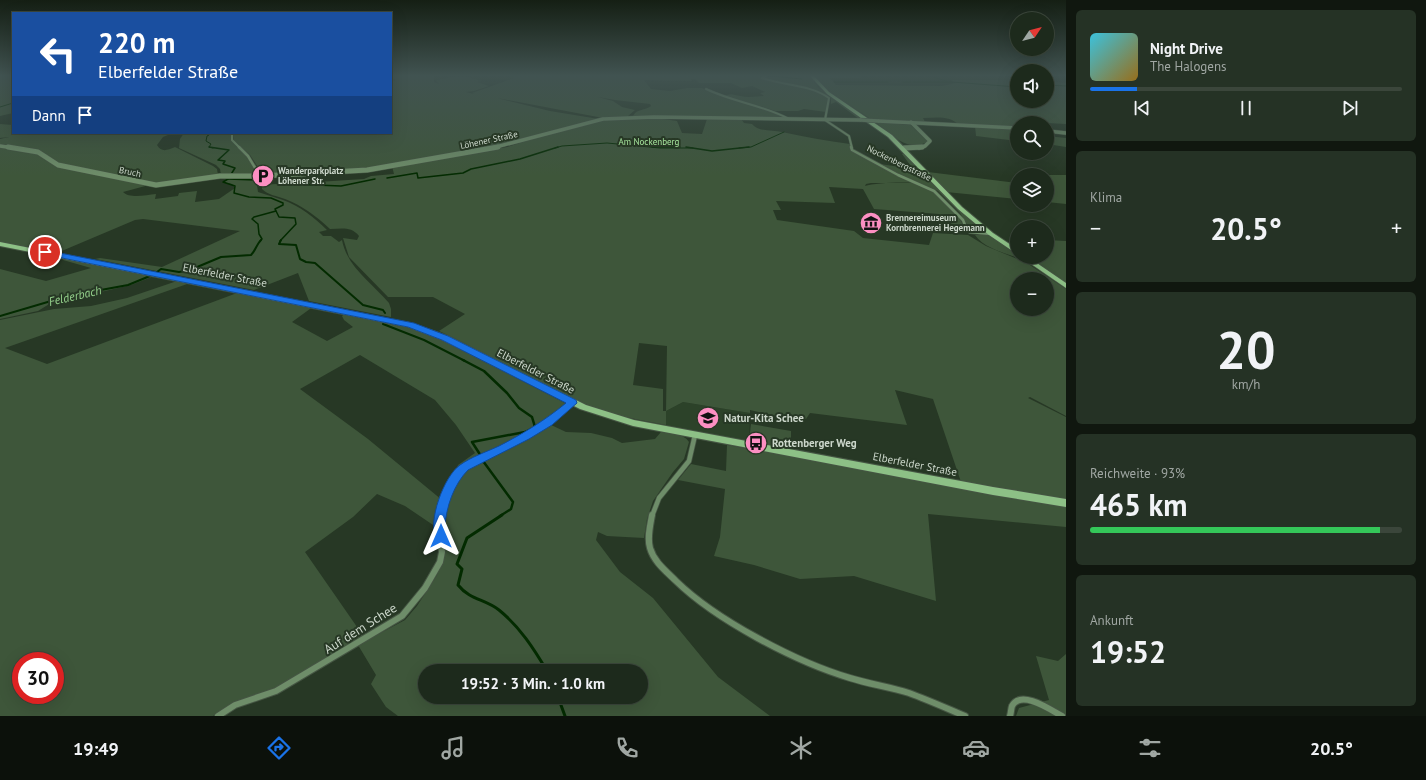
<!DOCTYPE html>
<html lang="de">
<head>
<meta charset="utf-8">
<style>
  :root { --surface:#1d2a1c; --page:#253225; --text:#f1f3f6; --muted:#a0a7a3; --line:#3b463b; --accent:#1a73e8 }
  body { margin:0; font-family:"PT Sans",sans-serif; background:var(--page); color:var(--text); height:100vh; display:flex; flex-direction:column; font-size:15px; white-space:nowrap }
  * { box-sizing:border-box; margin:0 }
  p { font-size:13px; color:var(--muted) }
  .icon { flex:none; width:22px; height:22px; fill:none; stroke:currentColor; stroke-width:2; stroke-linecap:round; stroke-linejoin:round }
  .map { position:relative; flex:1; overflow:hidden }
  .side { display:flex; flex-direction:column; gap:10px; padding:10px; background:#10170f; width:360px }
  .side>* { flex:none }
  .top-card { position:absolute; left:12px; top:12px; width:380px; height:122px; border-radius:0px; box-shadow:0 4px 16px #0002,0 0 0 1px var(--line); background:#1a4fa0; color:#fff; overflow:hidden }
  .needle { width:26px; rotate:55deg }
  .tools { position:absolute; left:1010px; top:12px; display:grid; gap:8px }
  .tools a { display:grid; place-items:center; width:44px; height:44px; border-radius:50%; background:var(--surface); box-shadow:0 4px 16px #0002,0 0 0 1px var(--line); font-size:20px }
  .speed { position:absolute; left:12px; top:652px; display:flex; gap:8px; font-size:20px; font-weight:700; text-align:center }
  .speed>* { display:grid; place-content:center; width:52px; height:52px; border-radius:50%; background:var(--surface); box-shadow:0 4px 16px #0002,0 0 0 1px var(--line); line-height:1 }
  .speed .limit { border:6px solid #d22; background:#fff; color:#111 }
  .pin { position:absolute; display:grid; place-items:center; width:34px; height:34px; color:#fff; margin:-17px; border:2px solid #fff; border-radius:50%; box-shadow:0 1px 4px #0007 }
  .me { position:absolute; width:44px; margin:-22px; rotate:0deg; stroke-linejoin:round; filter:drop-shadow(0 0 3px #0008) }
  .turn { display:flex; align-items:center; gap:14px; height:84px; padding:0 20px; font-size:18px }
  .turn .icon { width:52px; height:52px; stroke-width:2.5 }
  .turn b { display:block; font-size:28px; line-height:34px }
  .then { display:flex; align-items:center; height:38px; padding:0 20px; background:#0003; gap:8px; font-size:15px }
  .big { font-size:30px; font-weight:700; line-height:1.1 }
  .side .widget { flex:1; display:flex; flex-direction:column; justify-content:center; gap:6px; min-width:0; padding:0 14px; border-radius:6px; background:var(--page) }
  .side .dial { align-items:center; gap:0 }
  .dial b { font-size:52px; line-height:1 }
  .song { display:flex; align-items:center; gap:12px }
  .cover { width:48px; height:48px; border-radius:6px; background:linear-gradient(135deg,hsl(190 70% 55%),hsl(40 70% 35%)) }
  .played { height:4px; border-radius:2px; background:linear-gradient(90deg,var(--accent) 15%,var(--line) 15%) }
  .keys { display:flex; justify-content:space-around; direction:ltr }
  .heat { display:flex; justify-content:space-between; align-items:center; font-size:22px; direction:ltr }
  .charge { height:6px; border-radius:3px; background:linear-gradient(90deg,#34c759 93%,var(--line) 0) }
  .trip { position:absolute; left:418px; top:664px; width:230px; height:40px; border-radius:20px; background:var(--surface); box-shadow:0 4px 16px #0002,0 0 0 1px var(--line); font-weight:700; line-height:40px; text-align:center }
  .dock { display:flex; height:64px; justify-content:space-around; align-items:center; background:#0c110b; color:var(--muted) }
  .dock .icon { width:28px; height:28px }
  .dock .selected { color:var(--accent) }
  .dock b { font-size:18px; color:var(--text) }
  main { display:flex; flex:1; min-height:0 }
  .map>svg:first-child { display:block }
</style>
</head>
<body>
<main>
<div class="map">
<svg width="1066" height="716" viewBox="0 0 1066 716">
  <rect width="100%" height="100%" fill="#273825"/>
  <path fill="#2c4229" d="M 683,402 L 750,413 L 749,441 L 666,425 L 666,411 Z"/>
  <g fill="#3e563a" fill-rule="evenodd">
    <path d="M 0,76 L 13,76 L 13,113 L 0,116 Z"/>
    <path d="M 391,76 L 434,76 L 434,82 L 439,84 L 436,80 C 455,77 462,74 481,81 L 477,82 L 489,86 L 474,91 L 466,92 L 474,94 L 472,93 L 514,78 L 509,76 L 764,76 L 760,77 L 761,79 L 784,84 L 766,80 L 764,77 L 768,76 L 810,76 L 819,88 L 864,119 L 859,119 L 836,102 L 831,104 L 831,98 L 829,96 L 810,88 L 828,98 L 826,112 L 804,109 L 798,111 L 775,111 L 760,106 L 781,115 L 785,119 L 636,117 L 633,116 C 637,108 645,111 651,106 L 650,104 L 615,100 L 598,97 L 613,101 L 622,107 L 635,110 L 628,116 L 603,118 L 497,98 L 550,111 L 599,119 L 574,125 L 516,143 L 367,170 L 263,175 L 250,155 L 234,141 L 233,133 L 391,133 ZM 691,79 L 695,79 L 699,83 L 731,83 L 742,88 L 752,86 L 765,92 L 760,93 L 764,96 C 757,96 748,98 741,96 C 732,95 732,92 723,97 L 702,88 L 687,88 L 670,91 L 651,89 L 644,80 L 692,81 Z"/>
    <path d="M 814,76 L 859,76 L 861,78 L 830,78 L 836,85 L 942,86 L 956,83 L 951,80 L 1017,80 L 1017,101 L 1047,101 L 1047,81 L 1066,83 L 1066,124 L 1047,123 L 1052,131 L 1047,130 L 1047,123 L 1017,123 L 1017,127 L 958,124 C 948,115 935,118 923,118 L 925,122 L 872,120 L 828,91 Z"/>
    <path d="M 657,118 L 677,121 L 682,133 L 702,134 L 707,119 L 741,119 L 744,123 L 752,124 C 758,132 773,130 782,132 C 805,137 827,141 850,144 L 850,148 L 914,183 L 871,183 L 866,184 L 865,186 C 875,183 909,181 918,184 C 935,189 956,211 964,226 C 952,225 947,223 939,214 L 874,209 L 863,189 L 829,187 L 835,203 L 776,201 L 781,210 L 773,210 L 777,220 L 854,231 L 863,238 L 929,245 L 933,233 L 968,235 L 986,246 L 1027,263 L 1066,289 L 1066,416 L 1030,397 L 1028,398 L 1066,417 L 1066,499 L 961,482 L 933,399 L 895,390 L 907,425 L 810,413 L 806,419 L 780,417 L 750,410 L 750,413 L 683,402 L 666,411 L 666,425 C 647,421 628,418 609,413 C 549,394 496,357 439,331 L 465,314 L 433,297 L 388,297 L 349,257 L 343,238 L 357,240 L 359,236 C 351,226 341,229 330,229 C 316,216 303,206 285,199 C 277,196 268,195 262,189 L 262,185 L 290,183 L 295,175 L 317,175 L 317,182 L 364,179 L 371,176 L 394,174 L 392,166 L 507,147 L 556,131 L 604,120 ZM 1017,279 L 1047,279 L 1047,309 L 1017,309 ZM 639,343 L 667,346 L 666,411 L 663,411 L 663,389 L 633,385 Z"/>
    <path d="M 875,122 L 911,125 L 927,140 L 927,142 C 906,153 891,133 875,122 Z"/>
    <path d="M 0,124 L 13,125 L 13,133 L 23,133 L 16,135 L 25,133 L 173,133 L 163,137 L 157,145 C 162,153 167,150 175,147 L 213,166 L 217,169 L 218,175 L 155,184 L 58,163 L 41,151 L 0,144 L 0,139 L 9,137 L 0,138 Z"/>
    <path d="M 975,126 L 1017,128 L 1017,141 L 976,136 Z"/>
    <path d="M 184,133 L 231,133 L 231,140 L 248,157 L 257,175 L 221,175 L 220,169 L 216,165 L 179,148 L 180,139 Z"/>
    <path d="M 1047,136 L 1066,138 L 1066,147 L 1047,144 Z"/>
    <path d="M 0,146 L 36,151 L 55,164 L 149,185 L 123,192 C 130,199 146,195 156,194 L 155,199 L 178,196 L 179,193 L 197,191 L 195,202 L 219,199 L 235,188 L 232,184 L 222,182 L 228,178 L 261,177 L 257,185 L 258,192 C 266,195 275,197 283,200 C 300,206 314,217 327,230 L 319,232 L 323,236 L 331,236 L 339,242 L 342,240 C 347,267 372,283 389,303 L 391,309 L 391,317 L 309,301 L 298,273 L 254,290 L 95,259 L 100,258 L 162,267 L 240,231 L 143,219 L 135,220 L 57,253 L 0,242 Z"/>
    <path d="M 902,154 L 904,154 L 940,191 L 984,231 L 982,232 L 973,231 L 970,229 L 960,213 L 938,191 L 906,178 L 880,164 L 913,169 Z"/>
    <path d="M 928,172 L 1017,183 L 1017,199 L 946,192 Z"/>
    <path d="M 1044,175 L 1066,175 L 1066,204 L 1047,202 L 1047,175 Z"/>
    <path d="M 975,235 L 990,235 L 1017,255 L 1017,257 L 1024,260 C 1009,254 984,249 975,235 Z"/>
    <path d="M 1047,240 L 1066,241 L 1066,283 L 1027,257 L 1047,257 Z"/>
    <path d="M 64,258 L 154,276 L 131,285 L 105,291 L 54,301 L 38,311 L 0,319 L 0,269 L 46,281 L 91,268 L 63,260 Z"/>
    <path d="M 177,281 L 190,283 L 5,348 L 47,364 L 237,293 L 314,306 L 292,322 L 327,341 L 353,327 L 344,320 L 342,316 L 345,313 L 408,326 L 428,332 L 567,404 C 547,425 520,438 494,451 C 481,457 467,463 456,472 L 458,465 L 475,453 L 456,425 L 435,400 L 360,355 L 300,389 L 368,439 L 442,500 L 439,529 L 405,506 L 377,494 L 353,517 L 305,552 L 364,637 L 281,686 L 234,703 L 213,716 L 0,716 L 0,320 L 54,309 L 91,306 L 127,298 ZM 21,661 L 55,661 L 55,695 L 21,695 Z"/>
    <path d="M 549,424 L 566,432 L 591,433 L 612,438 L 622,443 L 655,439 L 661,432 C 670,434 684,433 689,442 L 684,459 L 673,472 L 653,501 L 647,519 L 644,538 L 607,536 L 598,532 L 596,540 L 620,572 L 653,598 L 718,677 L 770,716 L 398,716 L 386,707 L 371,684 L 376,675 L 358,645 L 405,620 L 417,606 L 437,575 L 445,546 L 442,526 L 443,514 L 451,491 L 458,477 L 465,469 L 522,442 ZM 425,671 L 641,671 L 641,697 L 425,697 Z"/>
    <path d="M 751,424 L 791,431 L 791,449 L 749,441 Z"/>
    <path d="M 727,445 L 1066,506 L 1066,527 L 928,514 L 936,601 L 854,576 L 800,579 L 754,565 L 714,556 L 720,537 L 725,489 L 678,480 L 691,464 L 726,471 Z"/>
    <path d="M 1066,654 L 1066,716 L 1016,716 L 1019,708 L 1049,700 L 1036,656 L 1058,661 Z"/>
  </g>
  <g fill="none" stroke-linecap="round" stroke-linejoin="round">
    <g stroke="#032b00" stroke-width="1">
      <path d="M 930,76 L 946,81"/>
      <path d="M 765,77 L 770,76 L 802,79"/>
      <path d="M 391,80 L 395,80"/>
      <path d="M 834,82 L 888,82"/>
      <path d="M 903,82 L 911,82"/>
      <path d="M 913,82 L 952,82 L 1017,87"/>
      <path d="M 1047,85 L 1066,86"/>
      <path d="M 0,107 L 13,103"/>
      <path d="M 208,133 L 209,135 L 207,136 L 206,141 L 211,144 L 209,147 L 213,148"/>
      <path d="M 555,148 L 562,146 L 607,143 L 660,148 L 693,148"/>
      <path d="M 739,148 L 751,147 L 784,132"/>
    </g>
    <g stroke="#032b00" stroke-width="1.5">
      <path d="M 209,147 L 229,150 L 218,160 L 225,161 L 223,164 L 235,168 L 228,179 L 223,182 L 235,186 L 234,193 L 249,197 L 271,198 L 283,203 L 283,205 L 275,209 L 276,211 L 254,217 L 252,219 L 258,224 L 259,234 L 262,239 L 260,241"/>
      <path d="M 652,147 L 680,147"/>
      <path d="M 686,147 L 712,151 L 749,147"/>
      <path d="M 294,177 L 291,184 L 341,186 L 375,179"/>
      <path d="M 387,178 L 417,173 L 418,178 L 463,173 L 471,169 L 520,159 L 558,147"/>
      <path d="M 228,179 L 258,180"/>
      <path d="M 276,211 L 279,217 L 295,218 L 296,224 L 280,241"/>
    </g>
    <g stroke="#032b00" stroke-width="2">
      <path d="M 281,240 L 279,244 L 296,245 L 300,259 L 306,262 L 315,263 L 363,305 L 383,310 L 385,313"/>
      <path d="M 157,272 L 161,269 L 179,272 L 190,270 L 221,257 L 251,255 C 256,250 256,245 261,240"/>
      <path d="M 0,316 L 68,296 L 128,285 L 150,276"/>
      <path d="M 383,324 L 424,340 L 465,361"/>
    </g>
    <g stroke="#032b00" stroke-width="2.5">
      <path d="M 463,360 L 484,371 L 507,393 L 519,408 L 532,417 L 535,427 L 525,432 L 472,442 L 481,456"/>
      <path d="M 483,461 L 513,502 L 511,509 L 500,516"/>
    </g>
    <g stroke="#032b00" stroke-width="3">
      <path d="M 502,515 L 467,538 L 457,564 L 462,569 L 458,585 C 470,600 485,599 499,610 C 520,627 534,649 547,671"/>
      <path d="M 558,697 L 565,716"/>
    </g>
    <g stroke="#455543" stroke-width="3">
      <g id="minor-far3">
        <path d="M 766,76 L 762,78 C 784,86 809,84 829,98 L 825,120 L 849,136 L 852,148"/>
        <path d="M 706,89 C 733,102 763,105 789,119"/>
        <path d="M 232,133 L 232,140 L 240,148"/>
      </g>
    </g>
    <g stroke="#455543" stroke-width="4">
      <g id="minor-far2">
        <path d="M 239,147 L 248,156 L 260,176"/>
        <path d="M 851,147 L 852,150 L 898,175 L 934,191 L 963,220 L 967,230 L 970,232 L 991,234"/>
      </g>
    </g>
    <g stroke="#455543" stroke-width="6">
      <g id="minor-far1">
        <path d="M 440,516 C 443,502 449,482 460,472 C 476,456 500,450 519,440 C 538,430 556,418 572,403"/>
        <path d="M 652,516 L 659,498 L 689,461 L 695,435"/>
      </g>
    </g>
    <g stroke="#455543" stroke-width="8">
      <g id="minor">
        <path d="M 652,515 C 650,526 647,538 650,548 C 654,562 666,571 676,581 C 716,620 796,662 850,678 C 869,684 890,687 909,693 C 928,700 946,708 965,716"/>
        <path d="M 218,716 L 235,705 L 276,691 L 402,616 L 425,588 L 440,562 L 442,552 L 439,529 L 440,515"/>
        <path d="M 1010,716 C 1011,713 1011,709 1012,706 C 1021,689 1051,710 1062,716"/>
      </g>
    </g>
    <g stroke="#455543" stroke-width="4.5">
      <g id="tertiary-far1">
        <path d="M 878,121 L 1017,128"/>
        <path d="M 911,122 L 930,141 L 925,146 L 919,148"/>
        <path d="M 1047,131 L 1066,133"/>
        <path d="M 0,146 L 14,148"/>
        <path d="M 492,148 L 603,119 L 654,117 L 861,120"/>
        <path d="M 904,148 L 906,148"/>
      </g>
    </g>
    <g stroke="#455543" stroke-width="6">
      <g id="tertiary">
        <path d="M 8,147 L 38,152 L 58,165 L 156,185 L 220,176 L 261,176 L 367,170 L 498,147"/>
        <path d="M 904,148 L 922,147"/>
      </g>
    </g>
    <g stroke="#455543" stroke-width="2">
      <g id="secondary">
        <path d="M 810,76 L 814,76 L 829,92 L 892,135 L 962,207 L 993,233 L 1017,249 L 1017,254 L 989,235 L 958,209 L 888,137 L 827,94 Z"/>
        <path d="M 0,242 L 410,323 L 448,336 L 586,405 L 634,420 L 993,487 L 1066,499 L 1066,507 L 993,495 L 633,426 L 580,409 L 442,340 L 408,327 L 0,246 Z"/>
        <path d="M 1021,257 L 1028,257 L 1066,283 L 1066,288 Z"/>
      </g>
    </g>
    <use href="#minor-far3" stroke="#6e8d69" stroke-width="2"/>
    <use href="#minor-far2" stroke="#6e8d69" stroke-width="2.5"/>
    <use href="#minor-far1" stroke="#6e8d69" stroke-width="4.5"/>
    <use href="#minor" stroke="#6e8d69" stroke-width="6"/>
    <use href="#tertiary-far1" stroke="#6e8d69" stroke-width="3.5"/>
    <use href="#tertiary" stroke="#6e8d69" stroke-width="5"/>
    <use href="#secondary" fill="#8dc086" fill-rule="evenodd"/>
    <g stroke="#455543" stroke-width="4.5" stroke-linecap="butt">
      <path id="tertiary-bridge" d="M 861,120 L 878,121"/>
    </g>
    <use href="#tertiary-bridge" stroke="#6e8d69" stroke-width="3.5"/>
  </g>
  <linearGradient id="sky" x2="0" y2="1"><stop stop-color="#151f14"/><stop offset="0.43" stop-color="#415351"/><stop offset="1" stop-color="#415351" stop-opacity="0"/></linearGradient>
  <rect width="1066" height="176" fill="url(#sky)"/>
  <path fill="#1a73e8" stroke="#114b97" d="M 45,250 L 414,323 L 448,336 L 576,400 L 577,403 L 552,425 L 529,439 L 468,470 C 454,484 446,507 445,527 C 445,532 448,535 445,540 L 441,541 L 436,540 C 427,522 444,476 460,465 C 471,457 486,452 499,446 C 524,433 544,421 566,403 L 442,340 L 408,327 L 42,254 L 41,252 Z"/>
  <defs>
    <g id="parking-disc" transform="scale(1.15)"><circle r="9.5" fill="#fc8fc2" stroke="#273825"/><path d="M-3.5-5.5H1a3.5 3.5 0 0 1 0 7H-1V5.5H-3.5ZM-1-3.4V-.6H.8a1.4 1.4 0 0 0 0-2.8Z" fill="#111"/></g>
    <g id="museum-disc" transform="scale(1.15)"><circle r="9.5" fill="#fc8fc2" stroke="#273825"/><path d="M0-6L6-3V-2H-6V-3ZM-5-1h2V3h-2ZM-1-1h2V3h-2ZM3-1h2V3H3ZM-6 4H6V6H-6Z" fill="#111"/></g>
    <g id="school-disc" transform="scale(1.15)"><circle r="9.5" fill="#fc8fc2" stroke="#273825"/><path d="M0-5L7-2L0 1L-7-2ZM-4 1L0 2.5L4 1V4Q0 6-4 4Z" fill="#111"/></g>
    <g id="bus-disc" transform="scale(1.15)"><circle r="9.5" fill="#fc8fc2" stroke="#273825"/><path d="M-5-6H5V4H4V6H2V4H-2V6H-4V4H-5ZM-3.5-4V0h7V-4ZM-3.5 1.2v1.5H-2V1.2ZM2 1.2v1.5H3.5V1.2Z" fill="#111"/></g>
  </defs>
  <g fill-rule="evenodd">
    <use href="#parking-disc" x="263" y="176"/>
    <use href="#museum-disc" x="871" y="223"/>
    <use href="#school-disc" x="708" y="418"/>
    <use href="#bus-disc" x="756" y="443"/>
  </g>
  <g text-anchor="middle" stroke-width="4" stroke-linejoin="round" paint-order="stroke">
    <g font-size="9" fill="#ccd7cb" stroke="#273825">
      <text transform="translate(489 140) rotate(-12)" y="3">Löhener Straße</text>
      <text transform="translate(899 163) rotate(26)" y="3">Nockenbergstraße</text>
      <text transform="translate(130 172) rotate(12)" y="3">Bruch</text>
    </g>
    <g font-size="9" fill="#a6e49d" stroke="#273825">
      <text x="649" y="145">Am Nockenberg</text>
    </g>
    <g font-size="9" font-weight="bold" fill="#ccd7cb" stroke="#273825" text-anchor="start">
      <text x="278" y="174">Wanderparkplatz<tspan x="278" dy="10">Löhener Str.</tspan></text>
      <text x="886" y="221">Brennereimuseum<tspan x="886" dy="10">Kornbrennerei Hegemann</tspan></text>
    </g>
    <g font-size="11" fill="#ccd7cb" stroke="#273825">
      <text transform="translate(225 275) rotate(11)" y="4">Elberfelder Straße</text>
      <text transform="translate(536 371) rotate(27)" y="4">Elberfelder Straße</text>
      <text transform="translate(915 464) rotate(11)" y="4">Elberfelder Straße</text>
    </g>
    <g font-size="11" font-weight="bold" fill="#ccd7cb" stroke="#273825" text-anchor="start">
      <text x="724" y="422">Natur-Kita Schee</text>
      <text x="772" y="447">Rottenberger Weg</text>
    </g>
    <g font-size="12" font-style="italic" fill="#96d38d" stroke="#273825">
      <text transform="translate(75 296) rotate(-13)" y="4">Felderbach</text>
    </g>
    <g font-size="13" fill="#ccd7cb" stroke="#273825">
      <text transform="translate(360 628) rotate(-32)" y="5">Auf dem Schee</text>
    </g>
  </g>
</svg>
<div class="tools">
<a><svg class="needle" viewBox="-14 -14 28 28"><path d="M0-13l5 13h-10z" fill="#e53935"/><path d="M0 13l5-13h-10z" fill="#a0a7a3"/></svg></a>
<a><svg class="icon" aria-label="sound" viewBox="0 0 24 24"><path d="M4 9h4l5-4v14l-5-4H4zM17 9q2 3 0 6"/></svg></a>
<a><svg class="icon" aria-label="search" viewBox="0 0 24 24"><circle cx="10" cy="10" r="6"/><path d="M15 15l6 6"/></svg></a>
<a><svg class="icon" aria-label="layers" viewBox="0 0 24 24"><path d="M12 4l9 5-9 5-9-5zM3 14l9 5 9-5"/></svg></a>
<a>+</a>
<a>−</a>
</div>
<div class="speed"><div class="limit">30</div></div>
<div class="pin" style="left:45px;top:252px;background:#d93025"><svg class="icon" aria-label="arrive" viewBox="0 0 24 24"><path d="M6 21V4h12l-3 4 3 4H6"/></svg></div>
<svg class="me" style="left:441px;top:536px" viewBox="-20 -20 40 40"><path d="M0-17L14 15 0 8-14 15z" fill="#1a73e8" stroke="#fff" stroke-width="4"/></svg>
<div class="trip">19:52 · 3 Min. · 1.0 km</div>
<div class="top-card">
<div class="turn"><svg class="icon" aria-label="left" viewBox="0 0 24 24"><path d="M17 20v-9H6M10 6l-5 5 5 5"/></svg><div><b>220 m</b>Elberfelder Straße</div></div>
<div class="then">Dann<svg class="icon" aria-label="arrive" viewBox="0 0 24 24"><path d="M6 21V4h12l-3 4 3 4H6"/></svg></div>
</div>
</div>
<section class="side">
<div class="widget">
<div class="song"><i class="cover"></i><div><b>Night Drive</b><p>The Halogens</p></div></div>
<div class="played"></div>
<div class="keys"><svg class="icon" aria-label="previous" viewBox="0 0 24 24"><path d="M18 5L8 12l10 7zM5 5v14"/></svg><svg class="icon" aria-label="pause" viewBox="0 0 24 24"><path d="M8 5v14M16 5v14"/></svg><svg class="icon" aria-label="next" viewBox="0 0 24 24"><path d="M6 5l10 7-10 7zM19 5v14"/></svg></div>
</div>
<div class="widget"><p>Klima</p>
<div class="heat"><a>−</a><b class="big">20.5°</b><a>+</a></div>
</div>
<div class="widget dial"><b>20</b><p>km/h</p></div>
<div class="widget"><p>Reichweite · 93%</p><b class="big">465 km</b><div class="charge"></div></div>
<div class="widget"><p>Ankunft</p><b class="big">19:52</b></div>
</section>
</main>
<nav class="dock">
<b>19:49</b>
<svg class="icon selected" aria-label="directions" viewBox="0 0 24 24"><path d="M12 3l9 9-9 9-9-9zM9 14v-3h6M13 9l2 2-2 2"/></svg>
<svg class="icon" aria-label="music" viewBox="0 0 24 24"><path d="M9 18V5l10-2v13"/><circle cx="6" cy="18" r="3"/><circle cx="16" cy="16" r="3"/></svg>
<svg class="icon" aria-label="phone" viewBox="0 0 24 24"><path d="M5 4h4l2 5-3 2q2 4 5 5l2-3 5 2v4C11 20 4 13 5 4z"/></svg>
<svg class="icon" aria-label="climate" viewBox="0 0 24 24"><path d="M12 3v18M4 7l16 10M4 17L20 7"/></svg>
<svg class="icon" aria-label="car" viewBox="0 0 24 24"><path d="M5 17H2v-5l4-1 3-4h7l3 4 3 1v5h-3M9 17h6M6 11h13"/><circle cx="7" cy="17" r="2"/><circle cx="17" cy="17" r="2"/></svg>
<svg class="icon" aria-label="filters" viewBox="0 0 24 24"><path d="M4 7h16M4 17h16"/><circle cx="9" cy="7" r="2"/><circle cx="15" cy="17" r="2"/></svg>
<b>20.5°</b>
</nav>
</body>
</html>
